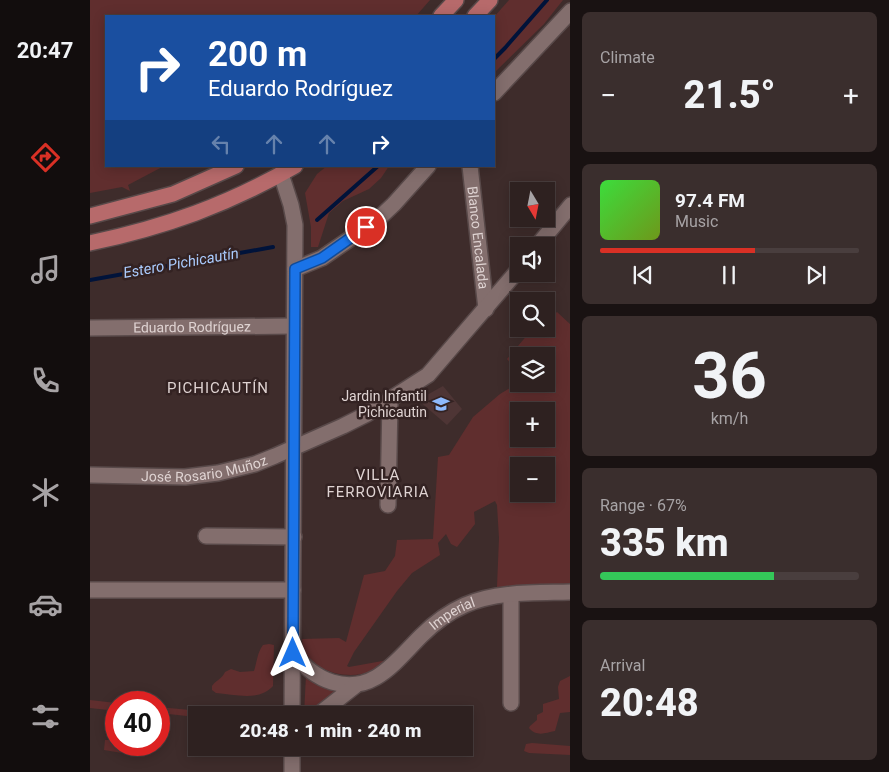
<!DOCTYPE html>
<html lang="en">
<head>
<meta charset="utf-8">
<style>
  :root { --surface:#2e2120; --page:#3a2e2d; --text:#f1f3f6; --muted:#a7a3a5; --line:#493e3e; --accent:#d93025 }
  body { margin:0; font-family:Roboto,sans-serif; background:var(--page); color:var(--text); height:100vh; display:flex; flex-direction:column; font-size:19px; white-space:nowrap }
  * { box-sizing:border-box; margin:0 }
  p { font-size:16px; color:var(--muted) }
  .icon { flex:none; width:28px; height:28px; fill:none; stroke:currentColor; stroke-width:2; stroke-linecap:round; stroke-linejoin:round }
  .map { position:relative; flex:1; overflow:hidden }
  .details { display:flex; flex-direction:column; gap:12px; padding:12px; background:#191212; width:319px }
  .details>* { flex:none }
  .top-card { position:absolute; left:15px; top:15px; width:390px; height:152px; border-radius:0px; box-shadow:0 2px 12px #0003,0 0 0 1px var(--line); background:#1a4fa0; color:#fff; overflow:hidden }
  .needle { width:32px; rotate:170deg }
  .buttons { position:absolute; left:420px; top:182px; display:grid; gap:10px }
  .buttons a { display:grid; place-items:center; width:45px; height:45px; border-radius:0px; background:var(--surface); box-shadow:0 2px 12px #0003,0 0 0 1px var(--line); font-size:25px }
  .speed { position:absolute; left:15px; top:691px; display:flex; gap:10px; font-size:25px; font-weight:700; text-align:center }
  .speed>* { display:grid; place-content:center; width:65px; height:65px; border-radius:50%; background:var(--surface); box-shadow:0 2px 12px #0003,0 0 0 1px var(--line); line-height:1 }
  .speed .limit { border:8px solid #d22; background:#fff; color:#111 }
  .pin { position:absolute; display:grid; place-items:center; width:42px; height:42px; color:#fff; margin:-21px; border:2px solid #fff; border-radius:50%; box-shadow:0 1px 5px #0007 }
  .me { position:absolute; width:55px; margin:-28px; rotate:0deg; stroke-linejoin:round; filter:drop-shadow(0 0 4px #0008) }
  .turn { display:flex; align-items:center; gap:18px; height:105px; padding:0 20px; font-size:22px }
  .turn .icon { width:65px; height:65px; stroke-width:2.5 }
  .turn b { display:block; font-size:35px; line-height:42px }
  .lanes { display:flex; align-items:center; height:48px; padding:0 20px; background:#0003; justify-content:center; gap:25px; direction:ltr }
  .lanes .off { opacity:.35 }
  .big { font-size:38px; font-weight:800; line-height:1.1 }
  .details .card { flex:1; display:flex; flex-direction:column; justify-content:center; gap:8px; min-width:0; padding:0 18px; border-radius:8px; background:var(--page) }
  .details .dial { align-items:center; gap:0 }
  .dial b { font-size:65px; line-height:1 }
  .song { display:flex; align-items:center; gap:15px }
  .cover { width:60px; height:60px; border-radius:8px; background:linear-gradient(135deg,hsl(120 70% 55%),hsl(80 70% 35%)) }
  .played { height:5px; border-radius:2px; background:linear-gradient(90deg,var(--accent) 60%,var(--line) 60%) }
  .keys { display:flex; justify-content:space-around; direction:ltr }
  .heat { display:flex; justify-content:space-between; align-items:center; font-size:28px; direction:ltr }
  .charge { height:8px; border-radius:4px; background:linear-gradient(90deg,#34c759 67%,var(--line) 0) }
  .trip { position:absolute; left:98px; top:706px; width:285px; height:50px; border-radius:0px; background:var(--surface); box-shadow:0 2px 12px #0003,0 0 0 1px var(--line); font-weight:800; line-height:50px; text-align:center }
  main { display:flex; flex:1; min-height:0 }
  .dock { display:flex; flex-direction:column; width:90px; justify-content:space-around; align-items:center; background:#120d0d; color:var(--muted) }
  .dock .icon { width:35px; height:35px }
  .dock .current { color:var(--accent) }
  .dock b { font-size:22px; color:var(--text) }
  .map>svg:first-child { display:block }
</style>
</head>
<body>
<main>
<nav class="dock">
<b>20:47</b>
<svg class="icon current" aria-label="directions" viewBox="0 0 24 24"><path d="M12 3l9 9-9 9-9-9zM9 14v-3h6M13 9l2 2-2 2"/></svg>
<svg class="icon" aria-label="music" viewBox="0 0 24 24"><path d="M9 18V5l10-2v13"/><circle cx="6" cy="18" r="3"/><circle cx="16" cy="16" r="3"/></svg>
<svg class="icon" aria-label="phone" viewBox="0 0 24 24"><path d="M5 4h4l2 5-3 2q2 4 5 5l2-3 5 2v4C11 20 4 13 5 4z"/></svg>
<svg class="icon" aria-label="climate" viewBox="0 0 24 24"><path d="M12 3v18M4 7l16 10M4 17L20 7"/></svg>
<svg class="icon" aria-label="car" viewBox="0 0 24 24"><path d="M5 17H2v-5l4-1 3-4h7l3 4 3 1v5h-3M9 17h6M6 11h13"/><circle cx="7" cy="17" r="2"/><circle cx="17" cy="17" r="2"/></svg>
<svg class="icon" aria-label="filters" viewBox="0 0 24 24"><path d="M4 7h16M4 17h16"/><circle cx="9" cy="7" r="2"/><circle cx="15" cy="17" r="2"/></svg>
</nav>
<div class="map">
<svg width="481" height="772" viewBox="0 0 481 772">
  <rect width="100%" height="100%" fill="#3e2c2b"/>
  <path fill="#4e3535" d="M 353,386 L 372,409 L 357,425 L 328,400 Z"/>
  <g fill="#602e2e" fill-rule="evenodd">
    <path d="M 0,0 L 340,0 L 326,16 L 16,16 L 16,166 L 74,166 L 38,185 L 40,191 L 32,187 L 0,193 Z"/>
    <path d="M 419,0 L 473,0 L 454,24 L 404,73 L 404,17 Z"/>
    <path d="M 237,166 L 299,166 L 291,178 L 279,189 L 253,201 L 239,213 L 228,247 L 221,247 L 221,227 L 215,193 L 227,174 Z"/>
    <path d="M 467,312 L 480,324 L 480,586 L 407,587 L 409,538 L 407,505 L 405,501 L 384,512 L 385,524 L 367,547 L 361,544 L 356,534 L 348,543 L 350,555 L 322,573 L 307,591 L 264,652 L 257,666 L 259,667 L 298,660 C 293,664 287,669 281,671 C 257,682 213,670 212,639 L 249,638 L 256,642 L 274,575 L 295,571 L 305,556 L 307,540 L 343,539 L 348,457 L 359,455 L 383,417 L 410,394 L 427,384 L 429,381 L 429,384 L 456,384 L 456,356 L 429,356 L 429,373 L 417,359 L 439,333 L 445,329 L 456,329 L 456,321 ZM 429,411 L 456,411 L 456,439 L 429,439 ZM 429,466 L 456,466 L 456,494 L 429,494 Z"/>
    <path d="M 179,644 L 184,645 L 183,686 C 169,702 144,694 126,693 L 122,690 L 122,686 C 125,681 133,678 135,672 L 141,669 L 150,672 L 164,671 C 167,662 167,653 173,645 Z"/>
    <path d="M 216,675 L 253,691 L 221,715 L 214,715 Z"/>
    <path d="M 480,676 L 480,712 L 470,713 L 465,731 C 455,733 447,737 439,728 L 440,726 L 447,720 L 447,715 L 453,712 L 453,704 L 469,699 L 468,687 L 470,681 Z"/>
    <path d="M 0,700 L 26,703 L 26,745 L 39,745 L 38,754 L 14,750 L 15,740 L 22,740 L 24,724 L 16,723 L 18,710 L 0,708 Z"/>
    <path d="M 69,707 L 151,715 L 106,715 L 106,717 L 69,713 Z"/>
    <path d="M 442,743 L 480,746 L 480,755 L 439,753 L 434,751 L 436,744 Z"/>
  </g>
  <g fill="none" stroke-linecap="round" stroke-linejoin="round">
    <g stroke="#00133a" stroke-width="4">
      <path d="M 404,59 L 415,48 L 457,0"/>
      <path d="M 227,220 L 288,166"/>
      <path d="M 0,280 L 183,247"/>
    </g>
    <g stroke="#584949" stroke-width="18">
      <g id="minor">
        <path d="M 404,93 L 481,11"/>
        <path id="s1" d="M 380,166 L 396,309"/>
        <path d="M 191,174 L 201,205 L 205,225 L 202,715"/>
        <path d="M 447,246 L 481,205"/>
        <path d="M 205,269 L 232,258 L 286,221 L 304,204 L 338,166"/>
        <path id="s2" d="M 0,328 L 204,326"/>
        <path id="s3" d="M 0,475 L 95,477 L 128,473 L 165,464 L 185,456 L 253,426 L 277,414 L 338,375 L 429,269"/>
        <path d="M 298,505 L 300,400"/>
        <path d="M 116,536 L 204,537"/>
        <path d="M 0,590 L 203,590"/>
        <path d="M 421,595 L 421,703"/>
        <path id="s4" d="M 203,653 C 214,667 226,677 242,682 C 283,695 306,661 331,636 C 343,624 359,612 375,605 C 407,591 446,593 481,592"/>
        <path d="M 228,715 L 265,686"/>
        <path d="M 202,772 L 202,748"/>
      </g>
    </g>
    <g stroke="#584949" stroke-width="18">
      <g id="major">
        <path d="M 351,16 L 366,0"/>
        <path d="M 385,16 L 400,0"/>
        <path d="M 0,216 L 83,194 L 146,166"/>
        <path d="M 0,243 C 75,227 138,205 205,166"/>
      </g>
    </g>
    <use href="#minor" stroke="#836e6d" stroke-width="15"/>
    <use href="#major" stroke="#b76a6b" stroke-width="15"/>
  </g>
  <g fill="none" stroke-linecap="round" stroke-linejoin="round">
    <g stroke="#114b97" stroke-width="12">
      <path id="route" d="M 203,653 L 205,269 L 232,258 L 276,227"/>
    </g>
    <use href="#route" stroke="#1a73e8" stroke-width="9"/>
  </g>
  <defs>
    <g id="school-bare" transform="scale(1.35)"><path d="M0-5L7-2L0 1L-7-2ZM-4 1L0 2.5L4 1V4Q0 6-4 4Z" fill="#8eb9fc" stroke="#322" stroke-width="2.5" paint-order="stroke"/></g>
  </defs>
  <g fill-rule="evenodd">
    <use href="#school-bare" x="351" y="404"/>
  </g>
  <g text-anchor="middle" stroke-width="5" stroke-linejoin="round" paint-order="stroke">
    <g font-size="14" fill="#dfd3d2" stroke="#322">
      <text dy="5" stroke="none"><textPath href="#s1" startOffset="72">Blanco Encalada</textPath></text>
      <text dy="5" stroke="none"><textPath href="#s2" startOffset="102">Eduardo Rodríguez</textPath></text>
      <text dy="5" stroke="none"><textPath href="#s3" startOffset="115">José Rosario Muñoz</textPath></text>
      <text dy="5" stroke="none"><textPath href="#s4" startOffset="195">Imperial</textPath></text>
    </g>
    <g font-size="14" fill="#dfd3d2" stroke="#322" text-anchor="end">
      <text x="337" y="401">Jardin Infantil<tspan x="337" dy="16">Pichicautin</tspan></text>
    </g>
    <g font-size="15" font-style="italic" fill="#aacbfd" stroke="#322">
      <text transform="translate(91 263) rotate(-10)" y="5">Estero Pichicautín</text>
    </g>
    <g font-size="15" letter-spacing="1" fill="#dfd3d2" stroke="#322">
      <text x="128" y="393">PICHICAUTÍN</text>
      <text x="288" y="480">VILLA<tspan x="288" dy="17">FERROVIARIA</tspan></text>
    </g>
  </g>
</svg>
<div class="buttons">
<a><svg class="needle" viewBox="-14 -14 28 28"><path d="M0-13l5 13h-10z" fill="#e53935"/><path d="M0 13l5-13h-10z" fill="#a7a3a5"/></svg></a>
<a><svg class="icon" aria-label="sound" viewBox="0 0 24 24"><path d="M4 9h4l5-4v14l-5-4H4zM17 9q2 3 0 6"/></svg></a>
<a><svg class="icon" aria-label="search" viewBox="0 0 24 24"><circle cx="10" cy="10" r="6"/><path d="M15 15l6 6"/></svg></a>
<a><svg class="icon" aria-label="layers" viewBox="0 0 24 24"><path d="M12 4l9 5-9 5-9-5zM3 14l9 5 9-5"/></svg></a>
<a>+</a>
<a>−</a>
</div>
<div class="speed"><div class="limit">40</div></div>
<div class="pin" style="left:276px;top:227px;background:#d93025"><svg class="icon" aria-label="arrive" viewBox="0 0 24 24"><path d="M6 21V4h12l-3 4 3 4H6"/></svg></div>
<svg class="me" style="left:203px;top:653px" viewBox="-20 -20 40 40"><path d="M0-17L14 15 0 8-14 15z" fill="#1a73e8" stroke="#fff" stroke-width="4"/></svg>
<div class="trip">20:48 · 1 min · 240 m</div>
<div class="top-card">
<div class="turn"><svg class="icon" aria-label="right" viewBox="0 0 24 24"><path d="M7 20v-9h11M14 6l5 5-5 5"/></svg><div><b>200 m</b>Eduardo Rodríguez</div></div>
<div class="lanes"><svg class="icon off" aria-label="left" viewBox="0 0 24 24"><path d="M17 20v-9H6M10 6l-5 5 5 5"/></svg><svg class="icon off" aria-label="ahead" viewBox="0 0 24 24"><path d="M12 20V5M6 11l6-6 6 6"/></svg><svg class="icon off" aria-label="ahead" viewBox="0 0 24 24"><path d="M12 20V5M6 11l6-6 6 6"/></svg><svg class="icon" aria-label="right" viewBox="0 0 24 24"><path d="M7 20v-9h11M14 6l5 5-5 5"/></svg></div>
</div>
</div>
<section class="details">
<div class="card"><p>Climate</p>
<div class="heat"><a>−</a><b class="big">21.5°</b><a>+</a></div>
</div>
<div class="card">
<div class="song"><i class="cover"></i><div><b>97.4 FM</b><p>Music</p></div></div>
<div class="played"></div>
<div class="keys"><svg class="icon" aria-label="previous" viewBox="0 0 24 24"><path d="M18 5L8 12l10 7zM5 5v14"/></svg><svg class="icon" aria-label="pause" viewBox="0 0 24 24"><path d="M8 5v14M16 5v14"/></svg><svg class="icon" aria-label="next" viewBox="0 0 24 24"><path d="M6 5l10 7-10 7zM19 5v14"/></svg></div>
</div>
<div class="card dial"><b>36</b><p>km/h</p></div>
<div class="card"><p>Range · 67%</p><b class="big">335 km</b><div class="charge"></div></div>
<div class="card"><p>Arrival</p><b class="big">20:48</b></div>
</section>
</main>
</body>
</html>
